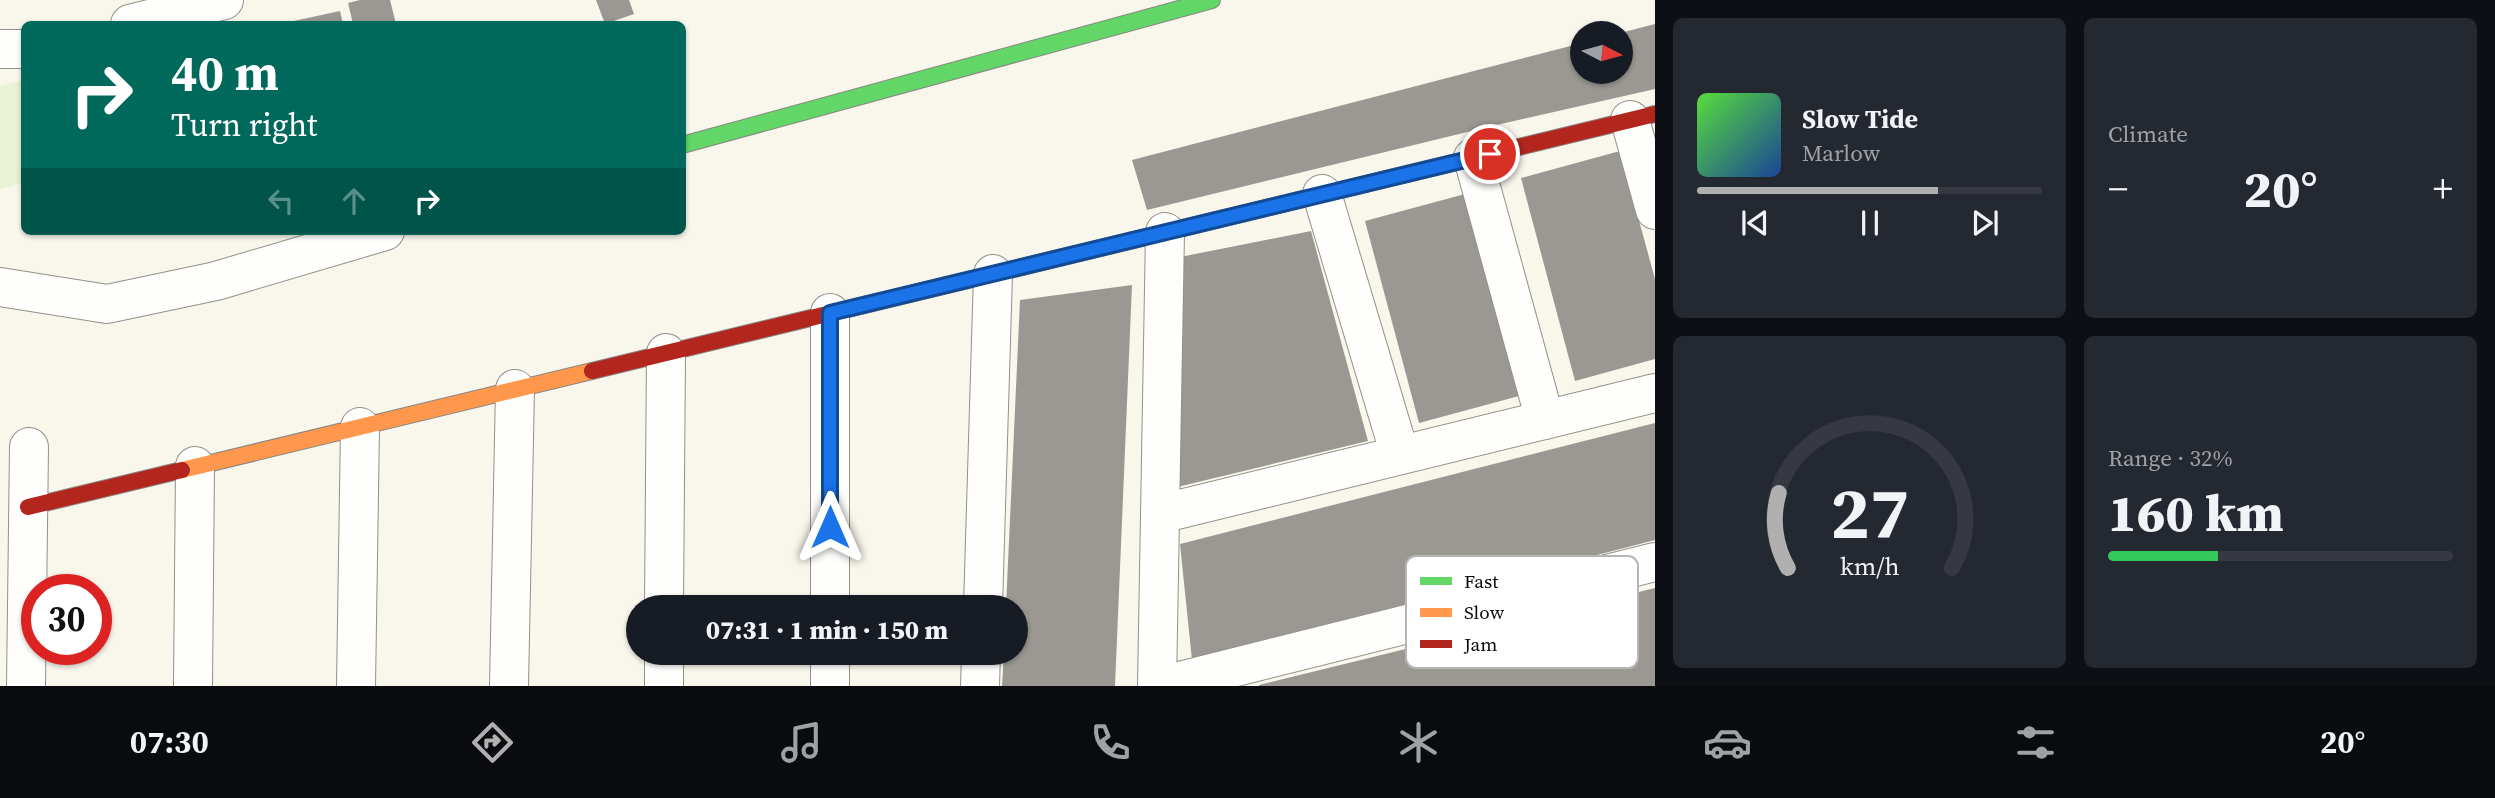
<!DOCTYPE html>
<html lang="en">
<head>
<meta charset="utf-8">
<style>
  :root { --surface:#171b24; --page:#242831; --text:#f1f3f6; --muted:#9ea1a6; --line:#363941; --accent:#afb0af }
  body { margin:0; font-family:"Source Serif 4",serif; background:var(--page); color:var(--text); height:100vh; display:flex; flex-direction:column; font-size:26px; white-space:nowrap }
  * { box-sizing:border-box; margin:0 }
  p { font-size:23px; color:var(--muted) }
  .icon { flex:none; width:38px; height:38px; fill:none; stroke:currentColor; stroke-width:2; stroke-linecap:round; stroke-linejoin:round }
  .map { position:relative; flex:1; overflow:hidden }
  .details { display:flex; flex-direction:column; gap:18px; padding:18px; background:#0d0f14; width:840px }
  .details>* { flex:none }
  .banner { position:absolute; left:21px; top:21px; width:665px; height:214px; border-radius:10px; box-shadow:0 2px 5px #0004; background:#00695c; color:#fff; overflow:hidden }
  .needle { width:46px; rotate:96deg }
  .controls { position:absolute; left:1570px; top:21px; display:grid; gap:14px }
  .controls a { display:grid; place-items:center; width:63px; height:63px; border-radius:50%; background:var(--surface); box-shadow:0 2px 5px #0004; font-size:35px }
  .speed { position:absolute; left:21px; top:574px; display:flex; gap:14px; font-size:35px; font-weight:700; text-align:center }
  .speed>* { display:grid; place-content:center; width:91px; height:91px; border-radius:50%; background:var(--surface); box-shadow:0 2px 5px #0004; line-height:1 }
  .speed .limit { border:10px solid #d22; background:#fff; color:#111 }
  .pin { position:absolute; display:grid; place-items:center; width:60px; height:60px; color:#fff; margin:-30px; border:4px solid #fff; border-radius:50%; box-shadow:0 2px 7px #0007 }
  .me { position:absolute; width:77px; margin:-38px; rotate:0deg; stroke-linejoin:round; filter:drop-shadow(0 0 5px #0008) }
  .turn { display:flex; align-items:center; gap:24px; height:147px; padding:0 35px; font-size:32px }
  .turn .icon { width:91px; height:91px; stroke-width:2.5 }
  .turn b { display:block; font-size:49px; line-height:60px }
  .lanes { display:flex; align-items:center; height:66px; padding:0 35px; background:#0003; justify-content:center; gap:35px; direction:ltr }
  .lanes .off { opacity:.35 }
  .big { font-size:52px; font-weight:800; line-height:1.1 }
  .details .card { flex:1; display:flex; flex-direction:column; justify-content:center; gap:10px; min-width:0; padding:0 24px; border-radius:10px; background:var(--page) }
  .details .dial { align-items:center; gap:0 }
  .dial svg { height:182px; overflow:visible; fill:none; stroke:var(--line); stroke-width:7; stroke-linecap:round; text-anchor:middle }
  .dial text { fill:var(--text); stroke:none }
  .song { display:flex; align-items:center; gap:21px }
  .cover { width:84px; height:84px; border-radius:10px; background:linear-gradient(135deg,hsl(110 70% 55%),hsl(220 70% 35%)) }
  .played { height:7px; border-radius:4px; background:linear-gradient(90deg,var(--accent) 70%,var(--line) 70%) }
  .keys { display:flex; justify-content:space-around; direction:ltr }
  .heat { display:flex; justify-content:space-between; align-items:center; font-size:38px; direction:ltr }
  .charge { height:10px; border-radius:5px; background:linear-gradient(90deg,#34c759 32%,var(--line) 0) }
  .details .tiles { flex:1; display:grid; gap:18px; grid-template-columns:repeat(2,1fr) }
  .trip { position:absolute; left:626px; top:595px; width:402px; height:70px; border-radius:35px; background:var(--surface); box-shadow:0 2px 5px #0004; font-weight:800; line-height:70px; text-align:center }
  .tab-bar { display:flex; height:112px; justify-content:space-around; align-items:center; background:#090b0e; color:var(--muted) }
  .tab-bar .icon { width:49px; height:49px }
  .tab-bar .current { color:var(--accent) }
  .tab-bar b { font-size:32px; color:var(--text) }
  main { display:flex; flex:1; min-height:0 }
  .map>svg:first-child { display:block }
</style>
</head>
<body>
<main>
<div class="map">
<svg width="1655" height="686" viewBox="0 0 1655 686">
  <rect width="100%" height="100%" fill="#f9f6ec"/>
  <path fill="#eaf2d6" d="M 24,80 L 24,183 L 0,189 L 0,86 Z"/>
  <g fill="#9b9893">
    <path d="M 360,0 L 390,0 L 396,24 L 353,24 L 348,3 Z"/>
    <path d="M 596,0 L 629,0 L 634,14 L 605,24 Z"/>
    <path d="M 340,11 L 343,24 L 289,24 L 289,22 Z"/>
    <path d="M 1655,24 L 1655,89 L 1488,127 L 1147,210 L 1132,160 L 1582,43 L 1582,72 L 1620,72 L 1620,33 Z"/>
    <path d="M 1620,151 L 1655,279 L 1655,359 L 1575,381 L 1521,178 Z"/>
    <path d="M 1465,194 L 1519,396 L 1419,423 L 1365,221 Z"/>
    <path d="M 1311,231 L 1368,441 L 1173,488 L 1180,257 Z"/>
    <path d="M 1132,285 L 1115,686 L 1002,686 L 1004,653 L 1017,653 L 1017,607 L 1006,607 L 1020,300 Z"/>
    <path d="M 1655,423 L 1655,540 L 1192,660 L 1180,544 Z"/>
    <path d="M 1655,588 L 1655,686 L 1259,686 L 1259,685 Z"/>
  </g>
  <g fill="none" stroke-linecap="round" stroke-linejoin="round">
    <g stroke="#92908c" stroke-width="40">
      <g id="street">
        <path d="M 130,24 L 224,0"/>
        <path d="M 0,49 L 24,49"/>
        <path d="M 1630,120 L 1655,210"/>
        <path d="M 1473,158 L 1545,420"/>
        <path d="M 1322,194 L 1400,455"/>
        <path d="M 0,287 L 107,304 L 216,281 L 385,231"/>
        <path d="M 830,313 L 830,607"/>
        <path d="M 1160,514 L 1655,393"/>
        <path d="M 664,607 L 666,353"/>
        <path d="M 983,607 L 993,274"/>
        <path d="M 830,653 L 830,686"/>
        <path d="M 26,686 L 29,447"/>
        <path d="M 193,686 L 195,466"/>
        <path d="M 356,686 L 360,427"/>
        <path d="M 509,686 L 515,389"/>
        <path d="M 664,686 L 664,653"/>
        <path d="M 980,686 L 981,653"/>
        <path d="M 1157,686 L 1165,232"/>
        <path d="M 1160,686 L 1655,562"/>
      </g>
    </g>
    <g stroke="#888782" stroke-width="18">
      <g id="fast">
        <path d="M 682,145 L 1212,0"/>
        <path d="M 852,308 L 1353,187"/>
      </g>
    </g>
    <g stroke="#888782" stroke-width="18">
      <path id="slow" d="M 182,470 L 592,371"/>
    </g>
    <g stroke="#888782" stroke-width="18">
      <g id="jam">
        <path d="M 1353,187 L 1655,114"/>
        <path d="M 592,371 L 852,308"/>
        <path d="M 28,507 L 182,470"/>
      </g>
    </g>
    <use href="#street" stroke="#fefefc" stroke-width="38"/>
    <use href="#fast" stroke="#63d668" stroke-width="16"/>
    <use href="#slow" stroke="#ff974d" stroke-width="16"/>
    <use href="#jam" stroke="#b3261e" stroke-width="16"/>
  </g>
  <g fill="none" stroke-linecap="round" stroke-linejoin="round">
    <g stroke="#114b97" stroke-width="18">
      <path id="route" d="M 830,527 L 830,313 L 1490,154"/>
    </g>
    <use href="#route" stroke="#1a73e8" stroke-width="12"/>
  </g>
  <rect x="1406" y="556" width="232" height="112" rx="10" fill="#fff" stroke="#b6b6b6" stroke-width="2"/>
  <rect x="1420" y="577" width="32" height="8" fill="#63d668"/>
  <rect x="1420" y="608" width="32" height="9" fill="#ff974d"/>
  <rect x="1420" y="640" width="32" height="8" fill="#b3261e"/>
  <g font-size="19" fill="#0a0a0a">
    <text x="1464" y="588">Fast</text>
    <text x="1464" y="619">Slow</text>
    <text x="1464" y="651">Jam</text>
  </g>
</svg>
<div class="controls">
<a><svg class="needle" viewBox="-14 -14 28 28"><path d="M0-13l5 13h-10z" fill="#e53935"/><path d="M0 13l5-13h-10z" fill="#9ea1a6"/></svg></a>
</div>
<div class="speed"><div class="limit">30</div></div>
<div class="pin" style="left:1490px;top:154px;background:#d93025"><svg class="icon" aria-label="arrive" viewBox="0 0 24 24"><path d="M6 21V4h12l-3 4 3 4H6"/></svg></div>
<svg class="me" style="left:830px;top:527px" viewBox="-20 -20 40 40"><path d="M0-17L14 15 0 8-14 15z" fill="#1a73e8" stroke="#fff" stroke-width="4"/></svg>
<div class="trip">07:31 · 1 min · 150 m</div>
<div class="banner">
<div class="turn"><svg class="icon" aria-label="right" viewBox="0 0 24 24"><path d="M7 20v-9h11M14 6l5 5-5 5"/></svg><div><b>40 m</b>Turn right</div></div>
<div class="lanes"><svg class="icon off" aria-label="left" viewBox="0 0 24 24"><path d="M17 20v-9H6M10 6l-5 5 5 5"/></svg><svg class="icon off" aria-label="ahead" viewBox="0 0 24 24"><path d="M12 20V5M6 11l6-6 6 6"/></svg><svg class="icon" aria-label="right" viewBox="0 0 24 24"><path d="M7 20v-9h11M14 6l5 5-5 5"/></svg></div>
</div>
</div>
<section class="details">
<div class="tiles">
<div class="card">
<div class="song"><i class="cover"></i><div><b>Slow Tide</b><p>Marlow</p></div></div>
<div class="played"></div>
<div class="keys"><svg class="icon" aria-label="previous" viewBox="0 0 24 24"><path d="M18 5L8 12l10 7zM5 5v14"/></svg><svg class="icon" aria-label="pause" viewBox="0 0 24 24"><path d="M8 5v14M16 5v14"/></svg><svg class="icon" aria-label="next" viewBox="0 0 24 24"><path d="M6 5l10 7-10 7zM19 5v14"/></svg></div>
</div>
<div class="card"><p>Climate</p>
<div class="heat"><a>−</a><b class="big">20°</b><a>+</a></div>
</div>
<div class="card dial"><svg viewBox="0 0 100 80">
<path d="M14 69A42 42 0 1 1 86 69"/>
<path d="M14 69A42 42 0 0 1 10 36" stroke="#afb0af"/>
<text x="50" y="56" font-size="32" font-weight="700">27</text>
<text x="50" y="72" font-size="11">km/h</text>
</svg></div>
<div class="card"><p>Range · 32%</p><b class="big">160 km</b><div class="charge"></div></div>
</div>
</section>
</main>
<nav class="tab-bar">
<b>07:30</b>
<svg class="icon current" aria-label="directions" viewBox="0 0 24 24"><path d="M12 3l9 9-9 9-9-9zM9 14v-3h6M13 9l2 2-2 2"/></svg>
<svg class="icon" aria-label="music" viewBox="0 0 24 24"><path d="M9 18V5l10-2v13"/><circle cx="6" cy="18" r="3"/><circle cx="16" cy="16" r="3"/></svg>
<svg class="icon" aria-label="phone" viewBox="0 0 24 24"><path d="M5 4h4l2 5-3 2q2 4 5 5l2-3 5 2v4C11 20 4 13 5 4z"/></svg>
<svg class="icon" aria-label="climate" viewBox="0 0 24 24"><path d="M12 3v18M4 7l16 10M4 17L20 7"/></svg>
<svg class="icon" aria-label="car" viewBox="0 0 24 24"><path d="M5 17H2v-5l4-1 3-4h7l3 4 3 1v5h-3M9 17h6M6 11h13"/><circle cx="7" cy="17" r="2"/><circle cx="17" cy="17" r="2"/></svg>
<svg class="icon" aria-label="filters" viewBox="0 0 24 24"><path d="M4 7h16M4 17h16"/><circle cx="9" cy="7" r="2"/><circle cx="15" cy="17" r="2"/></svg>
<b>20°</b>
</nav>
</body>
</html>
